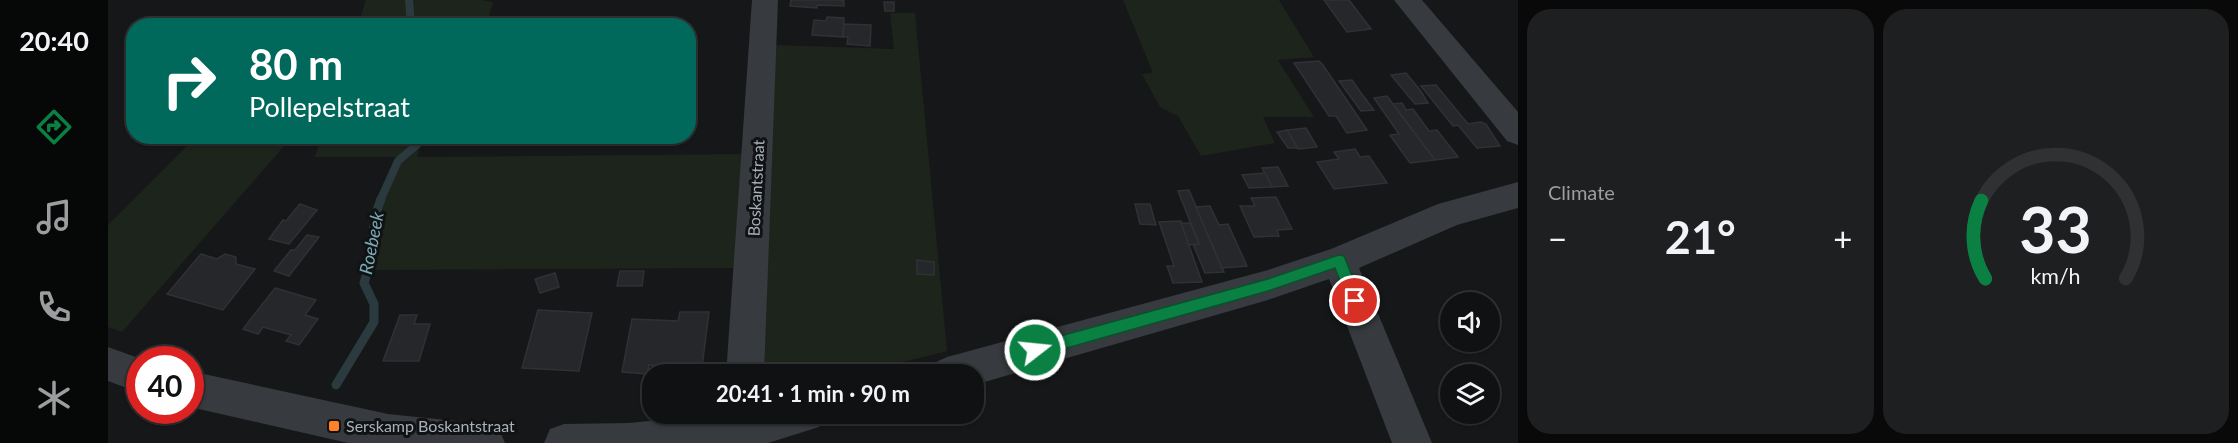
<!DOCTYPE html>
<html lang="en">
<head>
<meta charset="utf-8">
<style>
  :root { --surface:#101112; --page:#1e1f20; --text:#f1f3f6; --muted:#9c9d9f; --line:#303132; --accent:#0b8043 }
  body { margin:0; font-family:Lato,sans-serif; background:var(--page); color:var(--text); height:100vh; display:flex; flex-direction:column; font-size:22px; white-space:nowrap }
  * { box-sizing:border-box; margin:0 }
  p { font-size:20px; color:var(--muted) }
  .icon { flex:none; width:33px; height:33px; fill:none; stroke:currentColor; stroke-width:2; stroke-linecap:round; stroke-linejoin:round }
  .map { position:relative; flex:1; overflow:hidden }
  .panel { display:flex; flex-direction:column; gap:9px; padding:9px; background:#09090a; width:720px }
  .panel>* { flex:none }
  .top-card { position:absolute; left:18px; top:18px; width:570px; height:126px; border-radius:24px; box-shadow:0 2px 4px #0004,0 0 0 2px var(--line); background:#00695c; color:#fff; overflow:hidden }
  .tools { position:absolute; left:1332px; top:292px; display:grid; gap:12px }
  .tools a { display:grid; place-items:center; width:60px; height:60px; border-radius:50%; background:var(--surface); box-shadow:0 2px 4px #0004,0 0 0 2px var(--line); font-size:30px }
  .speed { position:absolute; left:18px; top:346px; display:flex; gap:12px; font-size:30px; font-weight:700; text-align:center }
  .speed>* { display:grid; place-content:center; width:78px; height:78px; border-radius:50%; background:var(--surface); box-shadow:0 2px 4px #0004,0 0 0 2px var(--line); line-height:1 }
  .speed .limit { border:9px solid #d22; background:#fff; color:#111 }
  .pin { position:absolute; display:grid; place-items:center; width:51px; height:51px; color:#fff; margin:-26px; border:3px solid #fff; border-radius:50%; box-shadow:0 2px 6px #0007 }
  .me { position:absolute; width:66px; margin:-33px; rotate:74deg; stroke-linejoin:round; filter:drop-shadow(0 0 4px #0008) }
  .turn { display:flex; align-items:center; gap:21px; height:126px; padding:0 24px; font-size:27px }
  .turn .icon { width:78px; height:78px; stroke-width:2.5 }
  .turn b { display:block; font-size:42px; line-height:51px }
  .big { font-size:45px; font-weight:700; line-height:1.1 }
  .panel .widget { flex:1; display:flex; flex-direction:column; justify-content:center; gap:9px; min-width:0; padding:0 21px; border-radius:24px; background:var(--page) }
  .panel .dial { align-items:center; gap:0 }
  .dial svg { height:156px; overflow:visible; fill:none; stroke:var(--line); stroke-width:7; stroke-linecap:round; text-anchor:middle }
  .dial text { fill:var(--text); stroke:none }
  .heat { display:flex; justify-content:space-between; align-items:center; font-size:33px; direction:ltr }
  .panel .tiles { flex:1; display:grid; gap:9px; grid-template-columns:repeat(2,1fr) }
  .trip { position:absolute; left:534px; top:364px; width:342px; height:60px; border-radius:24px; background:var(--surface); box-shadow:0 2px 4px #0004,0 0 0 2px var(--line); font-weight:700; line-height:60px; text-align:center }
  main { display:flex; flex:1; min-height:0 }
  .dock { display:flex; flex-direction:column; width:108px; justify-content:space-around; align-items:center; background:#060707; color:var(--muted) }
  .dock .icon { width:42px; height:42px }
  .dock .current { color:var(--accent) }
  .dock b { font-size:27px; color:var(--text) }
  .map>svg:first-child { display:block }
</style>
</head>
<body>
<main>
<nav class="dock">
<b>20:40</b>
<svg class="icon current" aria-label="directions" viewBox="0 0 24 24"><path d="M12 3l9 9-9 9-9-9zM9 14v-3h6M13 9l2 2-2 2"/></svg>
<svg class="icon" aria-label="music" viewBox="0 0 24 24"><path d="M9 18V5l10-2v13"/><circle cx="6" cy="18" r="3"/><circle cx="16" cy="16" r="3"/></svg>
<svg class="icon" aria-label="phone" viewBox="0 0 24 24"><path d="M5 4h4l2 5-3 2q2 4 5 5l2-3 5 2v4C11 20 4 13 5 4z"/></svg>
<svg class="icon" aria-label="climate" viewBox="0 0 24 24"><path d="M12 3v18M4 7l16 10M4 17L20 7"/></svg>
</nav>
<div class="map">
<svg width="1410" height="443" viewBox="0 0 1410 443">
  <rect width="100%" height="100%" fill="#161718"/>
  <g fill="#1d241c">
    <path d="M 258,0 L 373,0 L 385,2 L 379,25 L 250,25 Z"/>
    <path d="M 1015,0 L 1171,0 L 1206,57 L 1170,60 L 1206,117 L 1155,117 L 1167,143 L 1093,156 L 1070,116 L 1052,107 L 1034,74 L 1045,73 Z"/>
    <path d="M 782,13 L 807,13 L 839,351 L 742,375 L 656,375 L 666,45 L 786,49 Z"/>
    <path d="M 213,136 L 314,137 L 309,157 L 637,154 L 626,268 L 266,270 C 270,234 274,185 298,157 L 207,157 Z"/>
    <path d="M 88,137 L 184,137 L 14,332 L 0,327 L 0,225 Z"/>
  </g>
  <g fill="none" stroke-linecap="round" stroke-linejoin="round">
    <g stroke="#2b3a3e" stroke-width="8">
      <path d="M 301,0 L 303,26"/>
      <path d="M 272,201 L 290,161 L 312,142 L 314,136"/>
    </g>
    <path stroke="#2b3a3e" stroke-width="9" d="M 228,385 L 266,322 L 266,304 L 256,283 C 266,254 262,225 273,199"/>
  </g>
  <g fill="#26272a" stroke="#303135" stroke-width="1.5">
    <path d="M 683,0 L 732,0 L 736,1 L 736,6 L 709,5 L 709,8 L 682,6 Z"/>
    <path d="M 1216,0 L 1241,0 L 1263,29 L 1239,32 Z"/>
    <path d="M 776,2 L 786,2 L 786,11 L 777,11 Z"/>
    <path d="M 719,17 L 736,18 L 735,37 L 704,35 L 706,20 L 718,21 Z"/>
    <path d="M 736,24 L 763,25 L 762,46 L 739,44 L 740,37 L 735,37 Z"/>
    <path d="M 1211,61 L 1215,65 L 1259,130 L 1239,133 L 1228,116 L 1221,116 L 1186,63 Z"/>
    <path d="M 1298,73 L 1312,90 L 1320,103 L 1307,104 L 1283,75 Z"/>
    <path d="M 1244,80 L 1253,93 L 1266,110 L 1253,111 L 1231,81 Z"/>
    <path d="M 1328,85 L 1360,124 L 1373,122 L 1378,124 L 1392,146 L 1369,148 L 1350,125 L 1345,126 L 1313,86 Z"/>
    <path d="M 1279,96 L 1327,160 L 1302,163 L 1282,135 L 1291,134 L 1266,98 Z"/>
    <path d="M 1294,103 L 1298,110 L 1305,109 L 1321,131 L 1329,130 L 1350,157 L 1327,160 L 1285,104 Z"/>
    <path d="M 1198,128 L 1209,147 L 1190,149 L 1179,130 Z"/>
    <path d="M 1179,130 L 1189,148 L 1180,148 L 1169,132 Z"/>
    <path d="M 1247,149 L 1252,157 L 1261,156 L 1279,183 L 1226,189 L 1209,162 L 1231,159 L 1226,152 Z"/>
    <path d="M 1170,167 L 1180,186 L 1164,187 L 1154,168 Z"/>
    <path d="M 1157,173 L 1164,187 L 1141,188 L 1134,175 Z"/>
    <path d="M 1081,190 L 1114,268 L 1116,272 L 1097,273 L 1085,244 L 1091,244 L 1070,191 Z"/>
    <path d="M 1168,197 L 1184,229 L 1169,230 L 1171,236 L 1146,237 L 1132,206 L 1147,206 L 1143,198 Z"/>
    <path d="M 192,204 L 209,210 L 181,244 L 161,239 L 175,220 L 178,221 Z"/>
    <path d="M 1027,204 L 1042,204 L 1048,225 L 1032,224 Z"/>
    <path d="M 1102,206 L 1111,225 L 1120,224 L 1139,266 L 1114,268 L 1088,207 Z"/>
    <path d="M 1073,221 L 1073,223 L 1094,282 L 1065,283 L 1059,266 L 1066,266 L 1051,222 Z"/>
    <path d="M 1073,223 L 1082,223 L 1091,244 L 1081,245 Z"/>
    <path d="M 199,235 L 211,237 L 181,276 L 166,271 L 183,250 L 187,250 Z"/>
    <path d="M 93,254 L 109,259 L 117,254 L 128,257 L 128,264 L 147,269 L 115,310 L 59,294 Z"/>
    <path d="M 809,260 L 826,262 L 826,275 L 809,274 Z"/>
    <path d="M 512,271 L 536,271 L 534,286 L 509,286 Z"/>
    <path d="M 447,273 L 451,287 L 432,293 L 427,279 Z"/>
    <path d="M 167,288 L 208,300 L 197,315 L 210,319 L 191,345 L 178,341 L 183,335 L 155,327 L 150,334 L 135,329 Z"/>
    <path d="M 430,310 L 484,313 L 471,371 L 414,368 Z"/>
    <path d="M 572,312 L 601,312 L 594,367 L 541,365 L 539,374 L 514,372 L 524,319 L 570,321 Z"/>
    <path d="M 292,315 L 309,315 L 306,324 L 322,324 L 311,361 L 275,361 Z"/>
  </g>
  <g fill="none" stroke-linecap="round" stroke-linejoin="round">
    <g fill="#373a3e" fill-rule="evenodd">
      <path d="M 644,0 L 670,0 L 656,375 L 618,375 Z"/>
      <path d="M 1286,0 L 1314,0 L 1410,112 L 1410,145 L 1399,141 Z"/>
      <path d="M 1410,182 L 1410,208 L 1349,225 L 1251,268 L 1324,443 L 1284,443 L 1221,279 L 1160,300 L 866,385 L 866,375 L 820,375 L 826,363 L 839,357 L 1160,270 L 1223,249 L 1330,204 Z"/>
      <path d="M 0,347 L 36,360 L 32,360 L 32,393 L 0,381 Z"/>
      <path d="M 82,371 L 280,414 L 377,424 L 391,429 L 397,443 L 240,443 L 82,407 Z"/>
      <path d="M 612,414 L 716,414 L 711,427 L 660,443 L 436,443 L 442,429 L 456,424 L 521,423 Z"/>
    </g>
  </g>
  <path fill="#0b8043" stroke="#07532c" stroke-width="1.5" d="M 1231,255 L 1236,256 L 1254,301 L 1252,306 L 1247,308 L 1242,306 L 1227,268 L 1160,291 L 927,357 L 922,355 L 919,350 L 922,345 L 927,343 L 1160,279 Z"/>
  <rect fill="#ff8028" stroke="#111213" stroke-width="2" x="220" y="420" width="12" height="12" rx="3"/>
  <g text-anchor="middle" stroke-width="6" stroke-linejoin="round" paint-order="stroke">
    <g font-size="16" fill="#a7b1ba" stroke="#111213">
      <text transform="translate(648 188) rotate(-87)" y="6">Boskantstraat</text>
    </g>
    <g font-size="16" fill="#a7b1ba" stroke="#111213" text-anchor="start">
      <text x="238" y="432">Serskamp Boskantstraat</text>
    </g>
    <g font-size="18" font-style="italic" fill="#7babb8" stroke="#111213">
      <text transform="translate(264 243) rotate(-79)" y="6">Roebeek</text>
    </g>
  </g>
</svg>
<div class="tools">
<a><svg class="icon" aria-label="sound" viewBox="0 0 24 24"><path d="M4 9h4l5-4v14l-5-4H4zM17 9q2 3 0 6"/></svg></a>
<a><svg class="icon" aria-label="layers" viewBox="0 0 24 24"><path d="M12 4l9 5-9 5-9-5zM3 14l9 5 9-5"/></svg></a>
</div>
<div class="speed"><div class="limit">40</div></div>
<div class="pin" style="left:1247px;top:301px;background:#d93025"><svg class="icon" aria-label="arrive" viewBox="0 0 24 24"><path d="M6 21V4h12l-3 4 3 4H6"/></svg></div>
<svg class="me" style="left:927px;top:350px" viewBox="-20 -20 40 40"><circle r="17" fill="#0b8043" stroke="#fff" stroke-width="3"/><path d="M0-11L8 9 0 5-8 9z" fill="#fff"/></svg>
<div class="trip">20:41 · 1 min · 90 m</div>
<div class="top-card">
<div class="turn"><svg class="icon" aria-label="right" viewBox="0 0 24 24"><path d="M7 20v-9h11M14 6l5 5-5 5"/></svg><div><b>80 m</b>Pollepelstraat</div></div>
</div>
</div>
<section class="panel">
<div class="tiles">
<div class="widget"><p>Climate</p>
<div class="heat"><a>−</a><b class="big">21°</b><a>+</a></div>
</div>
<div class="widget dial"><svg viewBox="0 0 100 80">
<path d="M14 69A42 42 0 1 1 86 69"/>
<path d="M14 69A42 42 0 0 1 12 29" stroke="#0b8043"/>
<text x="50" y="56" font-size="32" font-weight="700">33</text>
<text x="50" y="72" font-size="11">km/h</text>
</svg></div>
</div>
</section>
</main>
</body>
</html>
